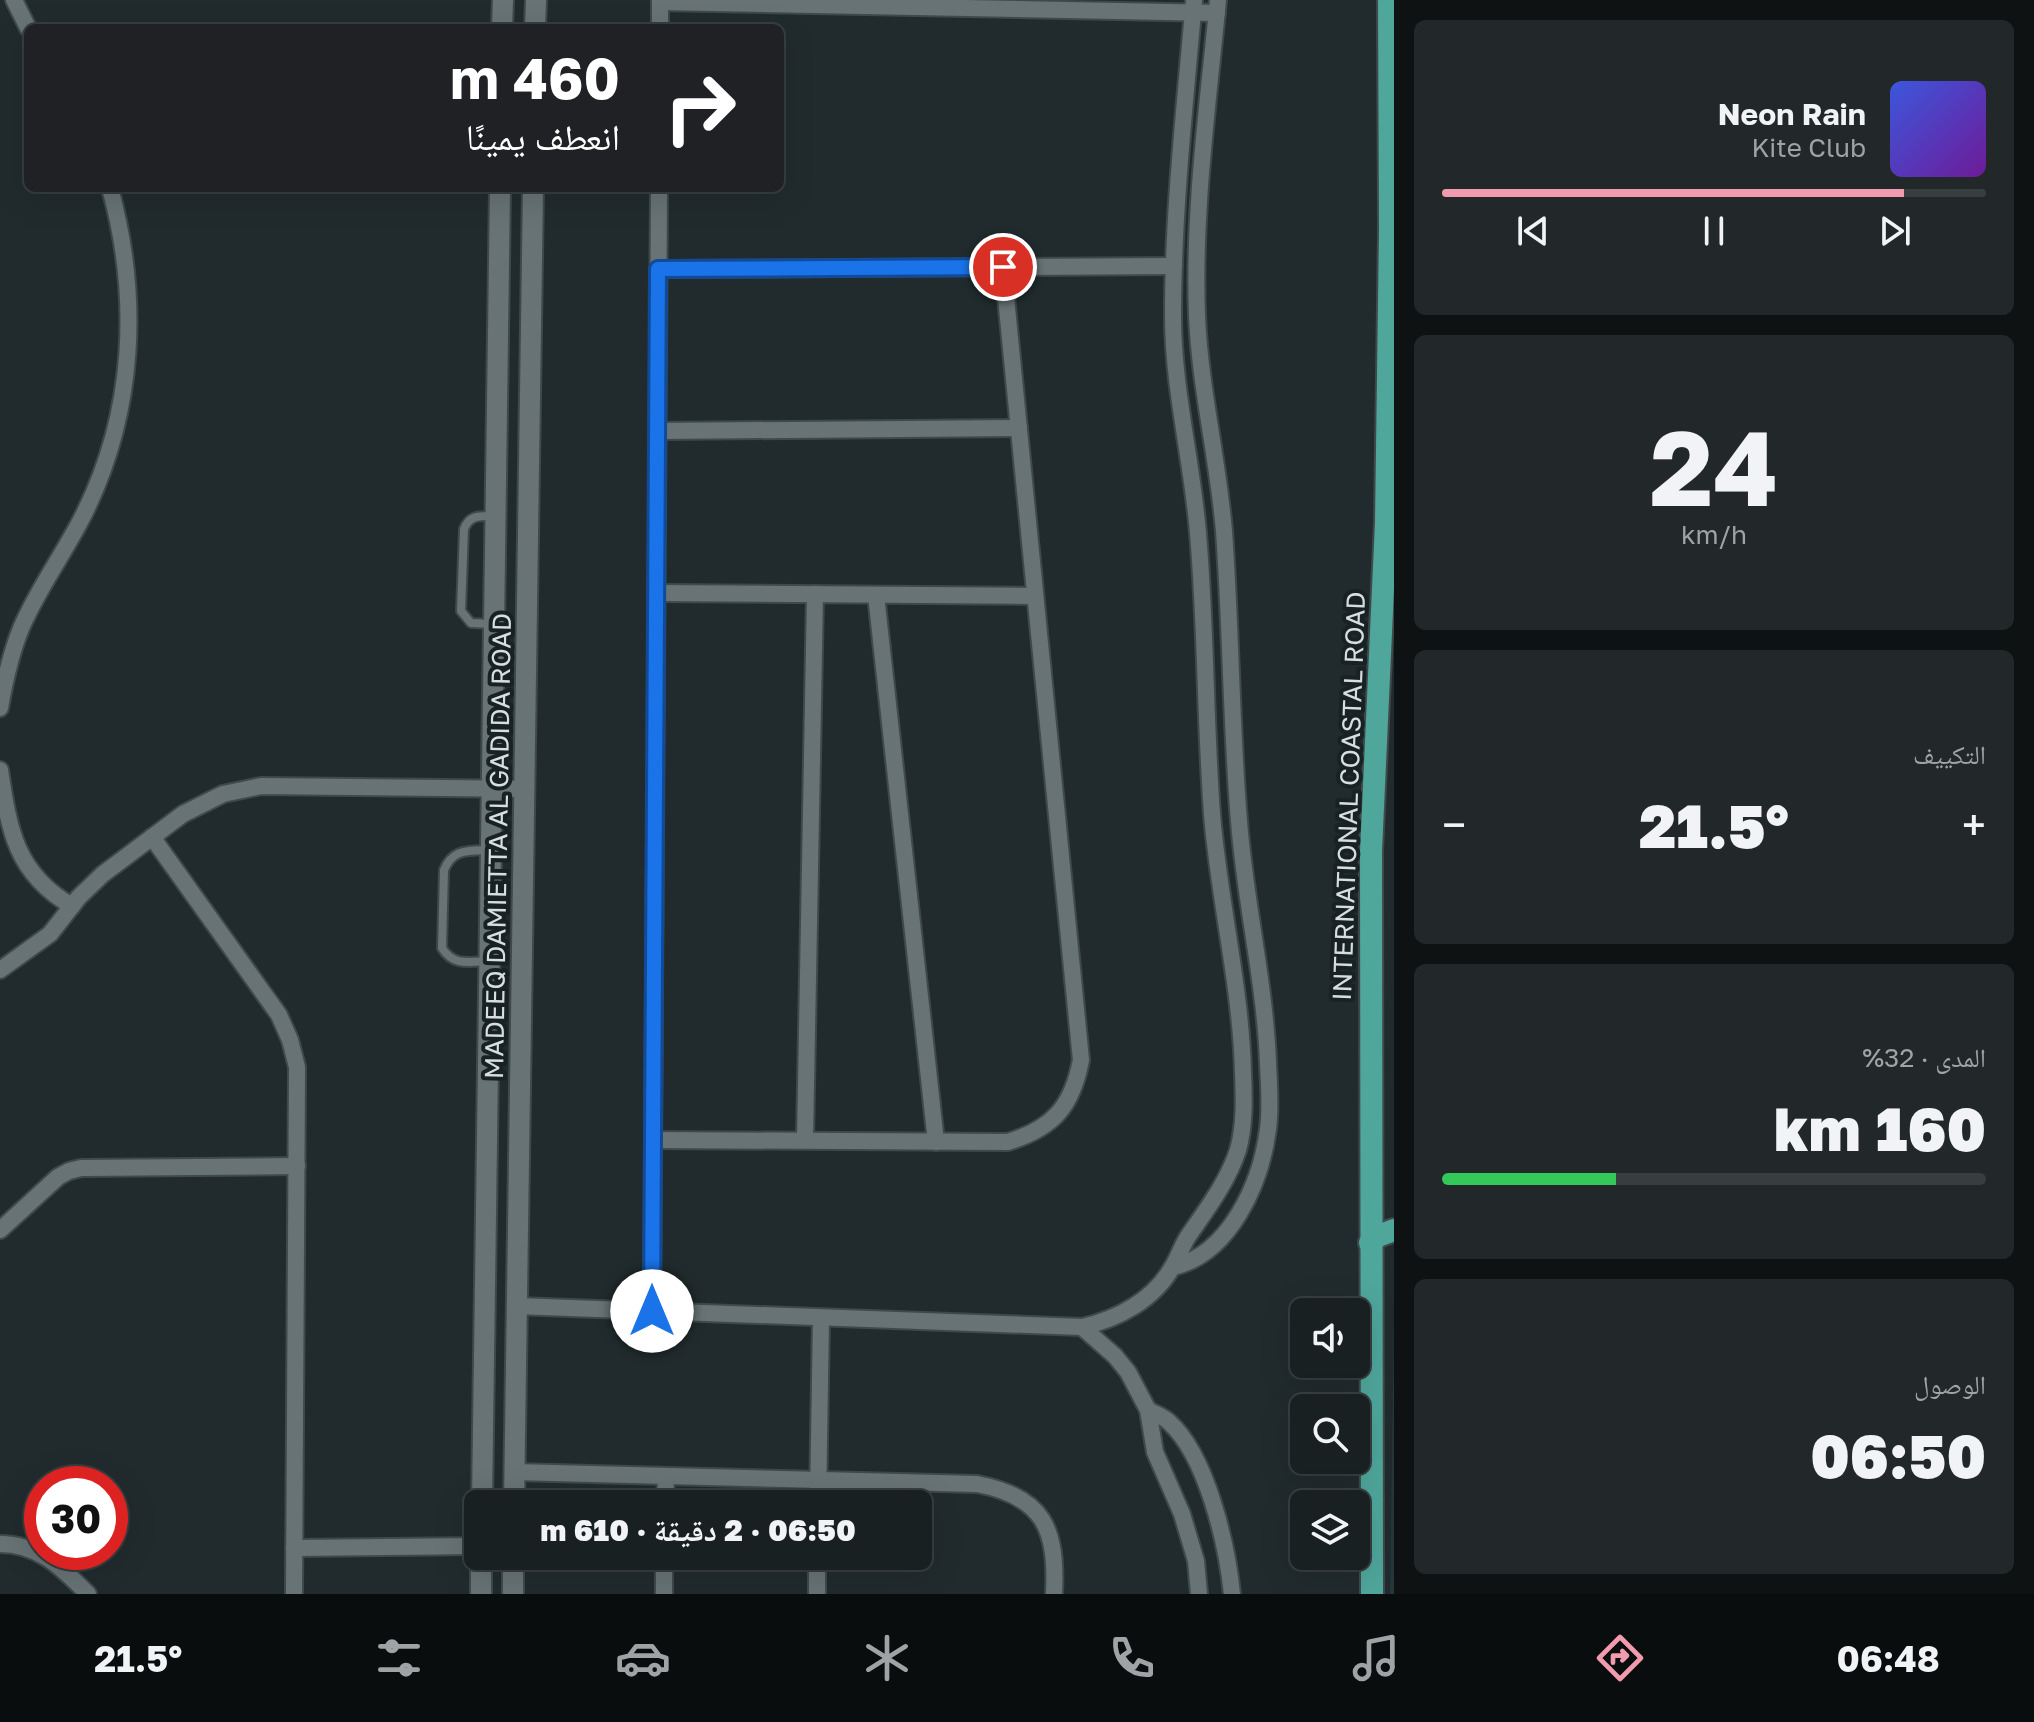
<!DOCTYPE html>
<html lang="ar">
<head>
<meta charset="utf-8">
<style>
  :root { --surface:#192022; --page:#22282a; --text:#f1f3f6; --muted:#9fa3a5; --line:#373e40; --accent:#f29aae }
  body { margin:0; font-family:"Golos Text","Noto Naskh Arabic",sans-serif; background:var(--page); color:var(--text); direction:rtl; height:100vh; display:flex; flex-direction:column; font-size:30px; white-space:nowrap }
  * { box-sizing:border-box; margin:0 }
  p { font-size:26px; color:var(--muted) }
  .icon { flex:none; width:44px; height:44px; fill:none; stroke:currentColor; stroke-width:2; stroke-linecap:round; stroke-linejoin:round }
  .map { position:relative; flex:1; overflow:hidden; direction:ltr }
  .sheet { display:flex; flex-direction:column; gap:20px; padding:20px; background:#0e1213; width:640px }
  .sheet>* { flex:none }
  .hud { position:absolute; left:24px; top:24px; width:760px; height:168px; border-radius:12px; box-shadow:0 8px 32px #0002,0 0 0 2px var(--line); direction:rtl; background:#202124; color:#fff; overflow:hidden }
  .controls { position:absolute; left:1290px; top:1298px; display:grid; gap:16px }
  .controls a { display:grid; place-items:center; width:80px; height:80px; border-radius:12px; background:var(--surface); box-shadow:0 8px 32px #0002,0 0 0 2px var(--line); font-size:40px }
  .speed { position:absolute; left:24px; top:1466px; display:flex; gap:16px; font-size:40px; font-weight:700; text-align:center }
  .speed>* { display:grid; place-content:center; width:104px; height:104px; border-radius:50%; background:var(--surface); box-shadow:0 8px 32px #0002,0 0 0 2px var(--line); line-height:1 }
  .speed .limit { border:12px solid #d22; background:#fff; color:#111 }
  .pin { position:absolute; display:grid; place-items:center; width:68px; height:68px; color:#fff; margin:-34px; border:4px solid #fff; border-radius:50%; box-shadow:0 2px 8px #0007 }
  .me { position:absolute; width:88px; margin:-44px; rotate:0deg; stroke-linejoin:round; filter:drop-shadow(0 0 6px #0008) }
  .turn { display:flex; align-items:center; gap:28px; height:168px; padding:0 32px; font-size:36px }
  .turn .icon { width:104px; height:104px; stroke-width:2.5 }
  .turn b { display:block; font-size:56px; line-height:68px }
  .big { font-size:60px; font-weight:800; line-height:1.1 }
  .sheet .tile { flex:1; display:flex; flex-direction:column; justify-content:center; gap:12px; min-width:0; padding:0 28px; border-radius:12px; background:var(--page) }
  .sheet .dial { align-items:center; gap:0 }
  .dial b { font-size:104px; line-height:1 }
  .song { display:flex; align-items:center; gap:24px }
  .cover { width:96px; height:96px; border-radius:12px; background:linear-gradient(135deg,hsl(230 70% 55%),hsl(280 70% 35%)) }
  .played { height:8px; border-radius:4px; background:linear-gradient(90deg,var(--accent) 85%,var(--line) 85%) }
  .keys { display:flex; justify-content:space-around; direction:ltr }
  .heat { display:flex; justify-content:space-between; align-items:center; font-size:44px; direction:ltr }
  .charge { height:12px; border-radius:6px; background:linear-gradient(90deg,#34c759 32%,var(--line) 0) }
  .trip { position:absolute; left:464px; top:1490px; width:468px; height:80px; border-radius:12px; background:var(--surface); box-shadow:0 8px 32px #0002,0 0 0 2px var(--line); font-weight:800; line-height:80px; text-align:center; direction:rtl }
  .dock { display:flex; height:128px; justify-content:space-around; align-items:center; background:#0a0d0e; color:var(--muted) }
  .dock .icon { width:56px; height:56px }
  .dock .active { color:var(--accent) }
  .dock b { font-size:36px; color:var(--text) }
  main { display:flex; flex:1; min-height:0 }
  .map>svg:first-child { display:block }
</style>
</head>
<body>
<main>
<section class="sheet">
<div class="tile">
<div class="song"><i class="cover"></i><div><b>Neon Rain</b><p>Kite Club</p></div></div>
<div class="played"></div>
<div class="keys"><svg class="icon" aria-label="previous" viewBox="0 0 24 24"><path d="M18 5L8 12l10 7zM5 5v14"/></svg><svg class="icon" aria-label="pause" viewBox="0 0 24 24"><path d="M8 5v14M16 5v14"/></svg><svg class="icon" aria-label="next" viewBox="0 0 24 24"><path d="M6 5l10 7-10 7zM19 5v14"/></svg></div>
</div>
<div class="tile dial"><b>24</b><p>km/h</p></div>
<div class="tile"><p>التكييف</p>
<div class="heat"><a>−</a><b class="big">21.5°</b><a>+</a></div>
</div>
<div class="tile"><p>المدى · 32%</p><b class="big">160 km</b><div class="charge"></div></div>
<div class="tile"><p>الوصول</p><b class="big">06:50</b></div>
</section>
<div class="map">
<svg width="1394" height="1594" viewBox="0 0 1394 1594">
  <rect width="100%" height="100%" fill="#212b2d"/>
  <path fill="#26373b" d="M 1394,1318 L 1394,1594 L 1390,1594 Z"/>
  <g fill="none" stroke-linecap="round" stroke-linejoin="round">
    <g stroke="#40494a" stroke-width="12">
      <g id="service">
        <path d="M 493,624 L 471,623 L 461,611 L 464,529 C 470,514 481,516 495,516"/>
        <path d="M 488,961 C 469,962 453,966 442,948 L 444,870 C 453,848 469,851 490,850"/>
      </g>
    </g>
    <g stroke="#40494a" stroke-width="20">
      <g id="minor">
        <path d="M 14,0 L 28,28"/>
        <path d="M 660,2 L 1217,13"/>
        <path d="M 660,28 L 660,0"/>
        <path d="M 658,269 L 1174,266"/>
        <path d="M 657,431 L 1019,428"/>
        <path d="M 656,593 L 1035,596"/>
        <path d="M 876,595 L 936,1142"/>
        <path d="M 0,708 C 5,679 11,652 22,626 C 39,587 65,552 84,514 C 135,411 140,297 110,188"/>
        <path d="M 0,770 C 9,830 16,874 72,906"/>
        <path d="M 152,837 L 279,1015 L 290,1040 L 297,1067 L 294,1594"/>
        <path d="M 0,970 L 50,934 L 79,897 L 103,874 L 183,814 L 223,794 L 261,786 L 525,789"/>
        <path d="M 653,1140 L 1008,1142 C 1053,1128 1072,1107 1081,1060 L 1003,267"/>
        <path d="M 805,1140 L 815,594"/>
        <path d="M 0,1230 L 58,1177 L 69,1171 L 81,1168 L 297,1166"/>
        <path d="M 1173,1267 C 1230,1254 1261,1183 1268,1129 C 1271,1108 1269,1085 1268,1063 C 1265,982 1245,902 1239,821 C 1231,725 1231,628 1224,531 C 1218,459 1200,388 1197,316 C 1193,211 1208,104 1218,0"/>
        <path d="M 517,1306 L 1082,1327 C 1118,1319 1154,1300 1173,1266 C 1179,1256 1182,1245 1189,1235 C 1207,1209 1228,1181 1238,1150 C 1245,1125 1244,1098 1243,1073 C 1241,986 1219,901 1212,814 C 1205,720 1206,626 1198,533 C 1192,460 1173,389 1173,316 C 1173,211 1185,105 1194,0"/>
        <path d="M 652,1311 L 659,188"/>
        <path d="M 1082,1327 L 1115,1356 L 1128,1372 L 1148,1410 L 1155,1452 L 1182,1514 L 1196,1561 L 1199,1594"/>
        <path d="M 1148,1410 C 1155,1414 1163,1416 1169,1422 C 1207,1456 1227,1545 1232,1594"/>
        <path d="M 514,1472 L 977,1484 C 1045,1497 1057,1530 1054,1594"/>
        <path d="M 665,1504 L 666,1476"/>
        <path d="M 818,1504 L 821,1318"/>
        <path d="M 0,1544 C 39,1544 62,1568 88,1594"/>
        <path d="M 294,1548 L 478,1546"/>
        <path d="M 664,1594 L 664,1556"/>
        <path d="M 817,1594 L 817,1556"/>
      </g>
    </g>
    <g stroke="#40494a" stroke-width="24">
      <g id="tertiary">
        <path d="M 502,28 L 503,0"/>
        <path d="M 535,28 L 536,0"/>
        <path d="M 482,1504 L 500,188"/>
        <path d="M 514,1504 L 533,188"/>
        <path d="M 481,1594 L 481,1556"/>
        <path d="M 513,1594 L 513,1556"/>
      </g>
    </g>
    <g stroke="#40494a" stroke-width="26">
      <g id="trunk">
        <path d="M 1370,1243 L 1378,1236 L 1394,1230"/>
        <path d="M 1372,1594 L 1371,851 L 1386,523 L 1390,229 L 1389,0"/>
      </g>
    </g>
    <use href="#service" stroke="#687376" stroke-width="8"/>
    <use href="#minor" stroke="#687376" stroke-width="16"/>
    <use href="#tertiary" stroke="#687376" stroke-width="20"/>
    <use href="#trunk" stroke="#4fa69b" stroke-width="22"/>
  </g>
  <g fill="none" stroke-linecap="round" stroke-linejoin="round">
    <g stroke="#114b97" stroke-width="20">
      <path id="route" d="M 652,1311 L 658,269 L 1003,267"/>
    </g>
    <use href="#route" stroke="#1a73e8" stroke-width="14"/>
  </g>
  <g text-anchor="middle" stroke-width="8" stroke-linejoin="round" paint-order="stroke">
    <g font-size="26" fill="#d7dedf" stroke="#182124">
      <text transform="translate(1349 796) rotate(-88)" y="9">INTERNATIONAL COASTAL ROAD</text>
      <text transform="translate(498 846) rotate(-89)" y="9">MADEEQ DAMIETTA AL GADIDA ROAD</text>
    </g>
  </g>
</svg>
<div class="controls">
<a><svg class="icon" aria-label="sound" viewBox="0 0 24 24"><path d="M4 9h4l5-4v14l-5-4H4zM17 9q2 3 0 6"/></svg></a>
<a><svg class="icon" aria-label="search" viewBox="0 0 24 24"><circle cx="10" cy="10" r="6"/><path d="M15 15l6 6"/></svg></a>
<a><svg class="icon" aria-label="layers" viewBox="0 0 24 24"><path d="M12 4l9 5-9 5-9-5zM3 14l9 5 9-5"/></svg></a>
</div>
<div class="speed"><div class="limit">30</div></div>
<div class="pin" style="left:1003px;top:267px;background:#d93025"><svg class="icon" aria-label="arrive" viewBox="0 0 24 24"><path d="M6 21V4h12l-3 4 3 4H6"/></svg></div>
<svg class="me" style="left:652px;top:1311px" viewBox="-20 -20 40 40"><circle r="19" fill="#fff"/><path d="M0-13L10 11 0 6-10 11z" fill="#1a73e8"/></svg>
<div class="trip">06:50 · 2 دقيقة · 610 m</div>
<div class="hud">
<div class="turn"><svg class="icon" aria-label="right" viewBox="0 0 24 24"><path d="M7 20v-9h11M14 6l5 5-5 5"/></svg><div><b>460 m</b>انعطف يمينًا</div></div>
</div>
</div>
</main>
<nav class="dock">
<b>06:48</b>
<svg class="icon active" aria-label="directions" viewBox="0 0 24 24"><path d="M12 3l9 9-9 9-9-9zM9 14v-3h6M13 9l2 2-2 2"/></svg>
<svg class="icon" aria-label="music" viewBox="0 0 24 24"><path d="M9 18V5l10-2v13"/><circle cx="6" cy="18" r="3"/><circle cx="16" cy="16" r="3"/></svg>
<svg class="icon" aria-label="phone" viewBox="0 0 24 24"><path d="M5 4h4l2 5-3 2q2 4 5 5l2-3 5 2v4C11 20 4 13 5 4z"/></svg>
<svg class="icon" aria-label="climate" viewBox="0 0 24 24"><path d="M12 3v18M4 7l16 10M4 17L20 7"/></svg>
<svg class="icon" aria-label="car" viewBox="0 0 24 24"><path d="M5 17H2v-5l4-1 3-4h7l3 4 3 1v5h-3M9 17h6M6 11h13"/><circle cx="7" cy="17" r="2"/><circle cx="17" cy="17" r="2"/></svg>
<svg class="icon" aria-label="filters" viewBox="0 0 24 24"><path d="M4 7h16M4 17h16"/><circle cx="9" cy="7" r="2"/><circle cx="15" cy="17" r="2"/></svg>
<b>21.5°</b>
</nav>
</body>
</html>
